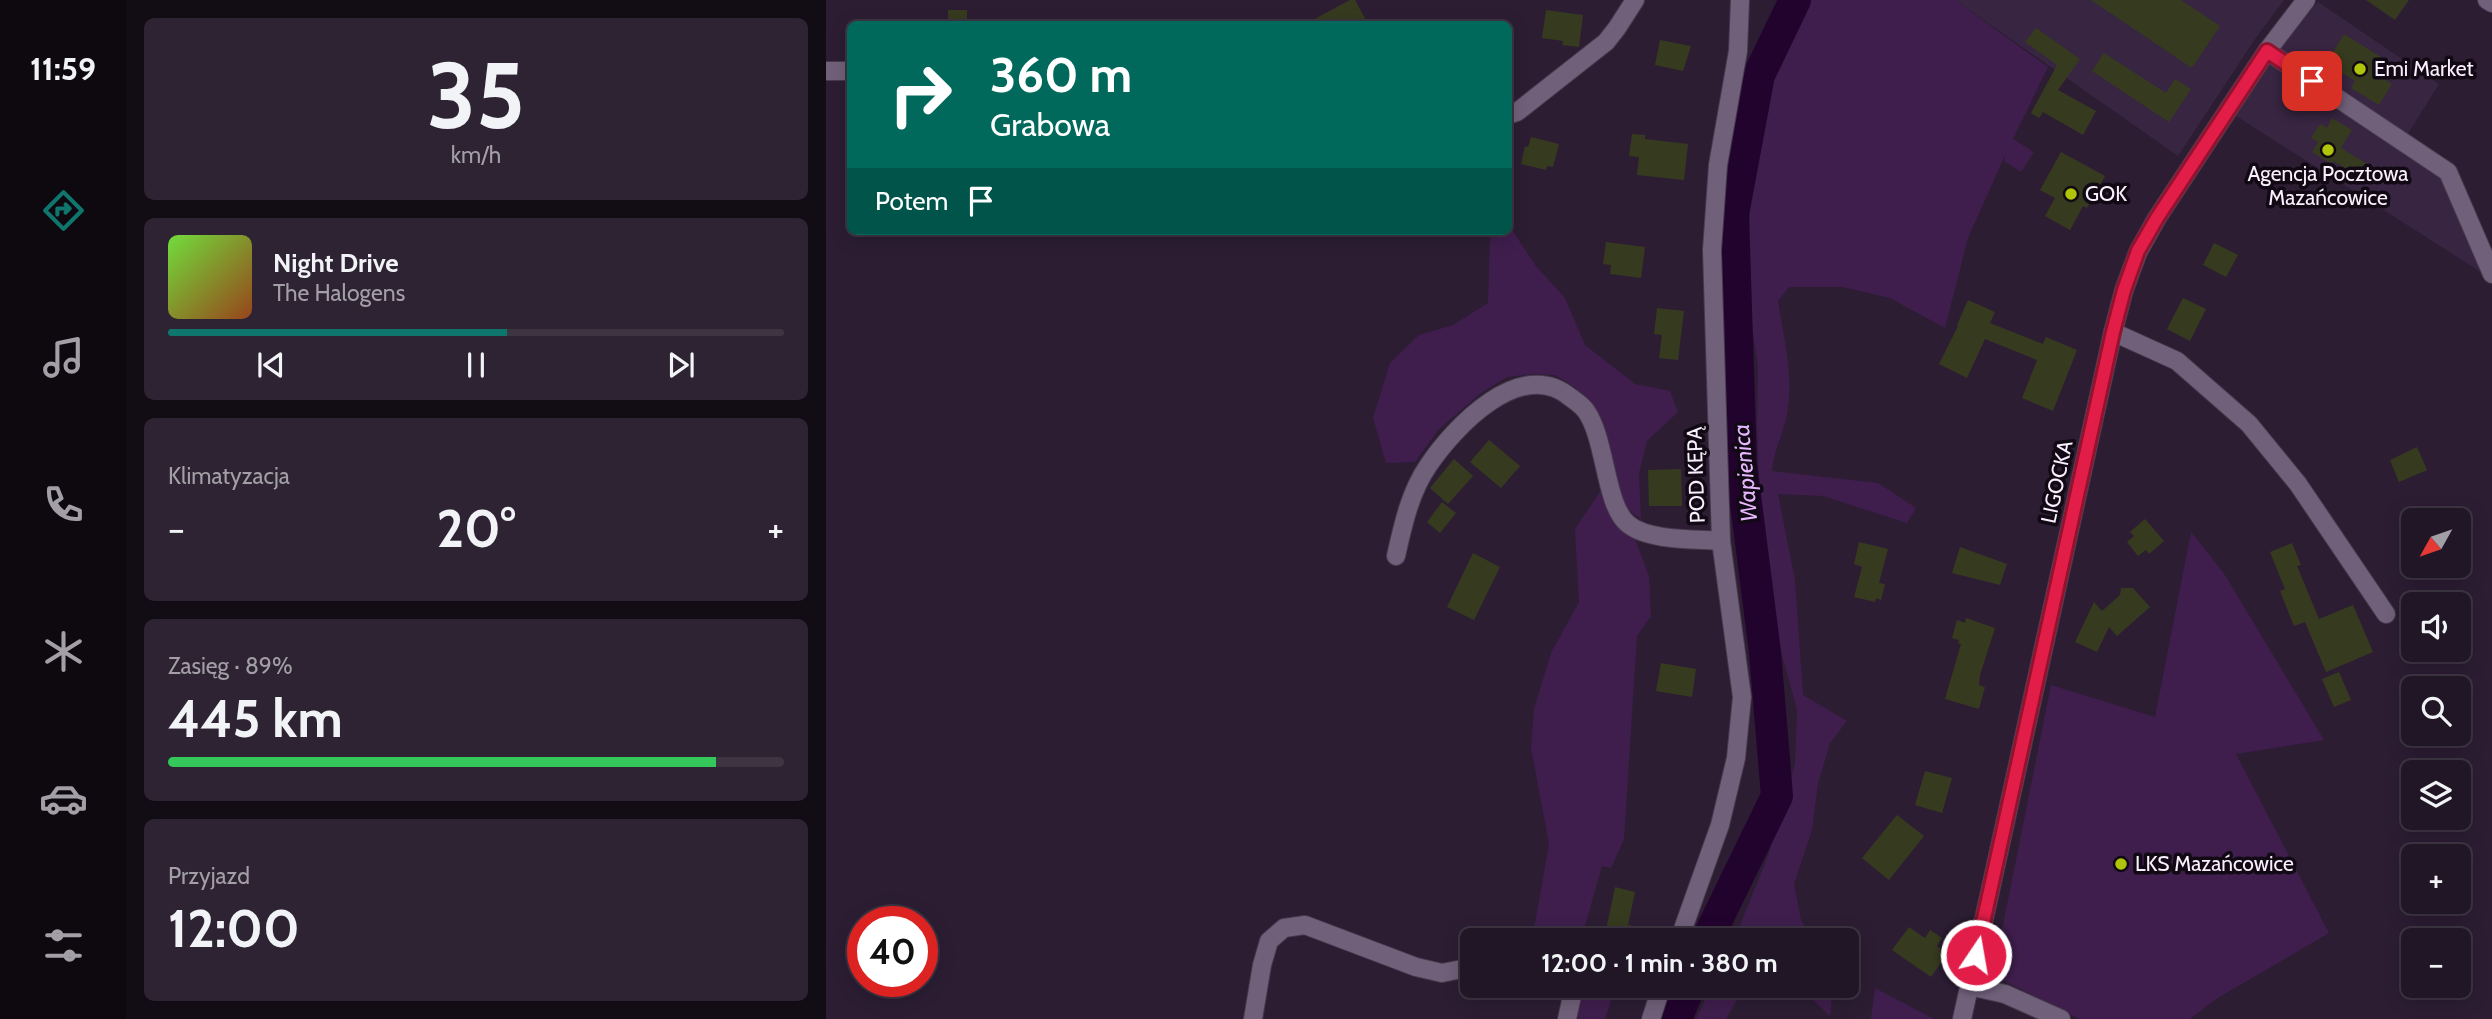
<!DOCTYPE html>
<html lang="pl">
<head>
<meta charset="utf-8">
<style>
  :root { --surface:#211626; --page:#2d2332; --text:#f1f3f6; --muted:#a29fa7; --line:#3e3543; --accent:#0f766e }
  body { margin:0; font-family:Cabin,sans-serif; background:var(--page); color:var(--text); height:100vh; display:flex; flex-direction:column; font-size:26px; white-space:nowrap }
  * { box-sizing:border-box; margin:0 }
  p { font-size:23px; color:var(--muted) }
  .icon { flex:none; width:38px; height:38px; fill:none; stroke:currentColor; stroke-width:2; stroke-linecap:round; stroke-linejoin:round }
  .map { position:relative; flex:1; overflow:hidden }
  .details { display:flex; flex-direction:column; gap:18px; padding:18px; background:#120c15; width:700px }
  .details>* { flex:none }
  .guide { position:absolute; left:21px; top:21px; width:665px; height:214px; border-radius:10px; box-shadow:0 4px 18px #0003,0 0 0 2px var(--line); background:#00695c; color:#fff; overflow:hidden }
  .needle { width:46px; rotate:230deg }
  .tools { position:absolute; left:1575px; top:508px; display:grid; gap:14px }
  .tools a { display:grid; place-items:center; width:70px; height:70px; border-radius:10px; background:var(--surface); box-shadow:0 4px 18px #0003,0 0 0 2px var(--line); font-size:35px }
  .speed { position:absolute; left:21px; top:906px; display:flex; gap:14px; font-size:35px; font-weight:700; text-align:center }
  .speed>* { display:grid; place-content:center; width:91px; height:91px; border-radius:50%; background:var(--surface); box-shadow:0 4px 18px #0003,0 0 0 2px var(--line); line-height:1 }
  .speed .limit { border:10px solid #d22; background:#fff; color:#111 }
  .pin { position:absolute; display:grid; place-items:center; width:60px; height:60px; color:#fff; margin:-30px; border-radius:14px; box-shadow:0 4px 10px #0006 }
  .me { position:absolute; width:77px; margin:-38px; rotate:12deg; stroke-linejoin:round; filter:drop-shadow(0 0 5px #0008) }
  .turn { display:flex; align-items:center; gap:24px; height:147px; padding:0 28px; font-size:32px }
  .turn .icon { width:91px; height:91px; stroke-width:2.5 }
  .turn b { display:block; font-size:49px; line-height:60px }
  .then { display:flex; align-items:center; height:66px; padding:0 28px; background:#0003; gap:14px; font-size:26px }
  .big { font-size:52px; font-weight:700; line-height:1.1 }
  .details .widget { flex:1; display:flex; flex-direction:column; justify-content:center; gap:10px; min-width:0; padding:0 24px; border-radius:10px; background:var(--page) }
  .details .dial { align-items:center; gap:0 }
  .dial b { font-size:91px; line-height:1 }
  .song { display:flex; align-items:center; gap:21px }
  .cover { width:84px; height:84px; border-radius:10px; background:linear-gradient(135deg,hsl(100 70% 55%),hsl(20 70% 35%)) }
  .played { height:7px; border-radius:4px; background:linear-gradient(90deg,var(--accent) 55%,var(--line) 55%) }
  .keys { display:flex; justify-content:space-around; direction:ltr }
  .heat { display:flex; justify-content:space-between; align-items:center; font-size:38px; direction:ltr }
  .charge { height:10px; border-radius:5px; background:linear-gradient(90deg,#34c759 89%,var(--line) 0) }
  .trip { position:absolute; left:634px; top:928px; width:399px; height:70px; border-radius:10px; background:var(--surface); box-shadow:0 4px 18px #0003,0 0 0 2px var(--line); font-weight:700; line-height:70px; text-align:center }
  main { display:flex; flex:1; min-height:0 }
  .tabs { display:flex; flex-direction:column; width:126px; justify-content:space-around; align-items:center; background:#0d090f; color:var(--muted) }
  .tabs .icon { width:49px; height:49px }
  .tabs .active { color:var(--accent) }
  .tabs b { font-size:32px; color:var(--text) }
  .map>svg:first-child { display:block }
</style>
</head>
<body>
<main>
<nav class="tabs">
<b>11:59</b>
<svg class="icon active" aria-label="directions" viewBox="0 0 24 24"><path d="M12 3l9 9-9 9-9-9zM9 14v-3h6M13 9l2 2-2 2"/></svg>
<svg class="icon" aria-label="music" viewBox="0 0 24 24"><path d="M9 18V5l10-2v13"/><circle cx="6" cy="18" r="3"/><circle cx="16" cy="16" r="3"/></svg>
<svg class="icon" aria-label="phone" viewBox="0 0 24 24"><path d="M5 4h4l2 5-3 2q2 4 5 5l2-3 5 2v4C11 20 4 13 5 4z"/></svg>
<svg class="icon" aria-label="climate" viewBox="0 0 24 24"><path d="M12 3v18M4 7l16 10M4 17L20 7"/></svg>
<svg class="icon" aria-label="car" viewBox="0 0 24 24"><path d="M5 17H2v-5l4-1 3-4h7l3 4 3 1v5h-3M9 17h6M6 11h13"/><circle cx="7" cy="17" r="2"/><circle cx="17" cy="17" r="2"/></svg>
<svg class="icon" aria-label="filters" viewBox="0 0 24 24"><path d="M4 7h16M4 17h16"/><circle cx="9" cy="7" r="2"/><circle cx="15" cy="17" r="2"/></svg>
</nav>
<section class="details">
<div class="widget dial"><b>35</b><p>km/h</p></div>
<div class="widget">
<div class="song"><i class="cover"></i><div><b>Night Drive</b><p>The Halogens</p></div></div>
<div class="played"></div>
<div class="keys"><svg class="icon" aria-label="previous" viewBox="0 0 24 24"><path d="M18 5L8 12l10 7zM5 5v14"/></svg><svg class="icon" aria-label="pause" viewBox="0 0 24 24"><path d="M8 5v14M16 5v14"/></svg><svg class="icon" aria-label="next" viewBox="0 0 24 24"><path d="M6 5l10 7-10 7zM19 5v14"/></svg></div>
</div>
<div class="widget"><p>Klimatyzacja</p>
<div class="heat"><a>−</a><b class="big">20°</b><a>+</a></div>
</div>
<div class="widget"><p>Zasięg · 89%</p><b class="big">445 km</b><div class="charge"></div></div>
<div class="widget"><p>Przyjazd</p><b class="big">12:00</b></div>
</section>
<div class="map">
<svg width="1666" height="1019" viewBox="0 0 1666 1019">
  <rect width="100%" height="100%" fill="#2c1d33"/>
  <g fill="#382541">
    <path d="M 1129,0 L 1458,0 L 1429,39 L 1352,156 Z"/>
    <path d="M 1492,2 L 1613,84 L 1580,137 L 1450,52 Z"/>
    <path d="M 1445,63 L 1616,175 L 1658,274 L 1410,116 Z"/>
  </g>
  <g fill="#3f1e4d">
    <path d="M 982,0 L 1129,0 L 1222,67 L 1187,139 L 1208,152 L 1195,172 L 1178,161 L 1180,153 L 1142,238 L 1119,328 L 1064,298 L 1017,287 L 963,287 L 952,301 C 958,339 969,380 960,419 C 955,438 948,451 946,471 L 1052,483 L 1090,508 L 1081,523 L 997,496 L 952,494 L 969,580 L 977,695 L 1021,721 L 1004,743 L 992,784 L 986,830 L 968,884 L 975,920 L 986,940 L 908,940 L 942,856 L 969,764 L 971,710 L 953,644 L 934,501 L 931,427 L 932,367 L 921,291 L 924,208 L 937,106 L 971,18 Z"/>
    <path d="M 683,225 L 709,265 L 739,298 L 759,345 L 809,384 L 844,391 L 852,412 L 821,441 L 813,473 L 815,519 L 798,507 L 783,447 L 767,411 L 749,387 L 729,375 L 706,374 L 681,377 L 655,393 L 613,429 L 589,462 L 560,463 L 547,418 L 564,363 L 593,335 L 627,325 L 662,303 L 664,238 L 668,231 L 682,231 Z"/>
    <path d="M 778,486 C 783,514 781,525 809,539 L 823,576 L 825,616 L 811,636 L 798,839 L 785,868 L 776,866 L 755,940 L 706,940 L 723,844 L 705,748 L 708,709 L 725,653 L 753,602 L 749,529 Z"/>
    <path d="M 1365,532 L 1397,572 L 1498,740 L 1410,754 L 1503,933 L 1390,999 L 1364,1019 L 1253,1019 L 1167,975 L 1225,685 L 1329,717 Z"/>
    <path d="M 754,985 L 790,985 L 779,1019 L 752,1019 Z"/>
    <path d="M 886,985 L 919,985 L 900,1019 L 870,1019 Z"/>
    <path d="M 972,985 L 1007,985 L 1004,1016 Z"/>
    <path d="M 1049,988 L 1108,1019 L 1045,1019 Z"/>
  </g>
  <g fill="none" stroke-linecap="round" stroke-linejoin="round">
    <g stroke="#22032e" stroke-width="32">
      <path d="M 881,940 L 951,796 L 939,652 L 915,464 L 907,214 L 933,75 L 969,0"/>
      <path d="M 850,1019 L 864,985"/>
    </g>
  </g>
  <g fill="#363b1f">
    <path d="M 524,0 L 529,0 L 542,24 L 479,24 Z"/>
    <path d="M 1265,0 L 1355,0 L 1394,26 L 1366,68 Z"/>
    <path d="M 1540,0 L 1583,0 L 1569,20 Z"/>
    <rect x="122" y="10" width="19" height="14"/>
    <path d="M 720,10 L 757,15 L 753,47 L 736,45 L 737,41 L 716,38 Z"/>
    <path d="M 1210,28 L 1254,59 L 1232,90 L 1270,111 L 1257,135 L 1217,112 L 1213,118 L 1205,113 L 1231,65 L 1199,42 Z"/>
    <path d="M 1518,34 L 1563,62 L 1554,76 L 1566,84 L 1553,105 L 1525,88 L 1529,81 L 1500,63 Z"/>
    <path d="M 834,40 L 865,46 L 857,71 L 829,65 Z"/>
    <path d="M 1278,53 L 1340,93 L 1349,79 L 1365,89 L 1343,122 L 1266,71 Z"/>
    <path d="M 1506,118 L 1526,130 L 1515,148 L 1551,170 L 1543,182 L 1507,161 L 1505,164 L 1486,152 L 1492,142 L 1485,138 L 1494,124 L 1501,128 Z"/>
    <path d="M 806,134 L 819,135 L 819,139 L 862,144 L 858,180 L 811,175 L 813,157 L 803,156 Z"/>
    <path d="M 705,137 L 733,144 L 727,167 L 721,166 L 720,170 L 695,164 L 699,146 L 702,147 Z"/>
    <path d="M 1235,152 L 1279,176 L 1261,208 L 1257,206 L 1244,230 L 1219,216 L 1229,198 L 1214,190 Z"/>
    <path d="M 780,242 L 819,247 L 815,278 L 784,274 L 785,265 L 777,264 Z"/>
    <path d="M 1388,243 L 1412,255 L 1400,277 L 1377,265 Z"/>
    <path d="M 1357,298 L 1380,309 L 1364,341 L 1341,329 Z"/>
    <path d="M 1142,300 L 1169,312 L 1164,323 L 1217,344 L 1220,337 L 1251,350 L 1227,411 L 1196,398 L 1211,360 L 1159,339 L 1141,378 L 1113,364 L 1132,326 L 1131,325 Z"/>
    <path d="M 831,308 L 858,311 L 852,360 L 833,358 L 836,335 L 828,334 Z"/>
    <path d="M 663,440 L 694,466 L 675,488 L 644,462 Z"/>
    <path d="M 1591,447 L 1601,470 L 1573,482 L 1564,460 Z"/>
    <path d="M 628,459 L 647,476 L 622,504 L 604,488 Z"/>
    <path d="M 855,469 L 856,506 L 823,506 L 822,470 Z"/>
    <path d="M 616,502 L 630,513 L 614,533 L 601,522 Z"/>
    <path d="M 1319,519 L 1338,541 L 1323,554 L 1320,550 L 1312,556 L 1301,542 L 1308,536 L 1304,532 Z"/>
    <path d="M 1033,542 L 1062,549 L 1053,583 L 1059,584 L 1055,600 L 1050,598 L 1049,602 L 1028,597 L 1036,567 L 1028,564 Z"/>
    <path d="M 1466,543 L 1475,565 L 1471,566 L 1493,619 L 1527,605 L 1547,652 L 1500,672 L 1479,622 L 1468,626 L 1454,591 L 1459,589 L 1444,552 Z"/>
    <path d="M 1134,547 L 1181,564 L 1174,585 L 1126,573 Z"/>
    <path d="M 647,553 L 674,567 L 648,620 L 621,607 Z"/>
    <path d="M 1295,588 L 1307,588 L 1324,607 L 1291,636 L 1283,627 L 1271,652 L 1249,642 L 1268,602 L 1276,611 L 1294,595 Z"/>
    <path d="M 1140,618 L 1169,628 L 1154,675 L 1153,685 L 1159,687 L 1153,709 L 1119,699 L 1135,644 L 1132,643 L 1133,640 L 1126,638 L 1131,620 L 1139,623 Z"/>
    <path d="M 835,663 L 870,669 L 866,697 L 830,691 Z"/>
    <path d="M 1513,672 L 1525,700 L 1508,707 L 1496,679 Z"/>
    <path d="M 1099,771 L 1126,778 L 1116,813 L 1089,805 Z"/>
    <path d="M 1071,815 L 1098,836 L 1063,880 L 1036,858 Z"/>
    <path d="M 789,887 L 809,892 L 802,925 L 840,933 L 839,940 L 778,940 Z"/>
    <path d="M 1083,927 L 1099,938 L 1104,930 L 1116,938 L 1111,946 L 1121,954 L 1105,977 L 1066,950 Z"/>
  </g>
  <g fill="none" stroke-linecap="round" stroke-linejoin="round">
    <g stroke="#463a4c" stroke-width="20">
      <g id="minor">
        <path d="M 1661,0 L 1666,3"/>
        <path d="M 1441,51 L 1622,172 L 1666,274"/>
        <path d="M 0,71 L 24,71"/>
        <path d="M 682,115 L 691,112 L 780,42 L 791,28 L 809,0"/>
        <path d="M 1287,332 L 1351,361 L 1423,424 L 1472,484 L 1560,614"/>
        <path d="M 570,556 C 577,525 584,492 602,466 C 628,427 695,356 744,397 C 749,401 756,405 760,411 C 780,439 779,506 802,524 C 822,541 870,539 895,541"/>
        <path d="M 853,940 L 894,825 L 910,758 L 916,697 L 895,541 L 886,250 L 892,165 L 912,51 L 914,0"/>
        <path d="M 1143,986 L 1179,994 L 1235,1019"/>
        <path d="M 427,1019 L 436,965 L 443,941 L 458,928 L 479,925 L 590,967 L 616,973 L 646,967"/>
        <path d="M 741,1019 L 746,996 L 743,985"/>
        <path d="M 825,1019 L 836,985"/>
        <path d="M 1136,1019 L 1287,332 L 1298,290 L 1312,252 L 1331,218 L 1441,51 L 1480,0"/>
      </g>
    </g>
    <use href="#minor" stroke="#71607a" stroke-width="18"/>
  </g>
  <g fill="none" stroke-linecap="round" stroke-linejoin="round">
    <g stroke="#92132f" stroke-width="18">
      <path id="route" d="M 1150,955 L 1287,332 L 1298,290 L 1312,251 L 1331,218 L 1441,51 L 1486,81"/>
    </g>
    <use href="#route" stroke="#e11d48" stroke-width="12"/>
  </g>
  <g fill="#aec509" stroke="#110a14" stroke-width="2.5">
    <circle cx="1534" cy="69" r="7"/>
    <circle cx="1502" cy="150" r="7"/>
    <circle cx="1245" cy="194" r="7"/>
    <circle cx="1295" cy="864" r="7"/>
  </g>
  <g text-anchor="middle" stroke-width="7" stroke-linejoin="round" paint-order="stroke">
    <g font-size="21" fill="#f9effe" stroke="#110a14" text-anchor="start">
      <text x="1548" y="76">Emi Market</text>
      <text x="1502" y="181" text-anchor="middle">Agencja Pocztowa<tspan x="1502" dy="24">Mazańcowice</tspan></text>
      <text x="1259" y="201">GOK</text>
      <text x="1309" y="871">LKS Mazańcowice</text>
    </g>
    <g font-size="21" fill="#f9effe" stroke="#110a14">
      <text transform="translate(870 475) rotate(-92)" y="7">POD KĘPĄ</text>
      <text transform="translate(1231 482) rotate(-78)" y="7">LIGOCKA</text>
    </g>
    <g font-size="23" font-style="italic" fill="#e7b7ff" stroke="#110a14">
      <text transform="translate(919 473) rotate(-95)" y="8">Wapienica</text>
    </g>
  </g>
</svg>
<div class="tools">
<a><svg class="needle" viewBox="-14 -14 28 28"><path d="M0-13l5 13h-10z" fill="#e53935"/><path d="M0 13l5-13h-10z" fill="#a29fa7"/></svg></a>
<a><svg class="icon" aria-label="sound" viewBox="0 0 24 24"><path d="M4 9h4l5-4v14l-5-4H4zM17 9q2 3 0 6"/></svg></a>
<a><svg class="icon" aria-label="search" viewBox="0 0 24 24"><circle cx="10" cy="10" r="6"/><path d="M15 15l6 6"/></svg></a>
<a><svg class="icon" aria-label="layers" viewBox="0 0 24 24"><path d="M12 4l9 5-9 5-9-5zM3 14l9 5 9-5"/></svg></a>
<a>+</a>
<a>−</a>
</div>
<div class="speed"><div class="limit">40</div></div>
<div class="pin" style="left:1486px;top:81px;background:#d93025"><svg class="icon" aria-label="arrive" viewBox="0 0 24 24"><path d="M6 21V4h12l-3 4 3 4H6"/></svg></div>
<svg class="me" style="left:1150px;top:955px" viewBox="-20 -20 40 40"><circle r="17" fill="#e11d48" stroke="#fff" stroke-width="3"/><path d="M0-11L8 9 0 5-8 9z" fill="#fff"/></svg>
<div class="trip">12:00 · 1 min · 380 m</div>
<div class="guide">
<div class="turn"><svg class="icon" aria-label="right" viewBox="0 0 24 24"><path d="M7 20v-9h11M14 6l5 5-5 5"/></svg><div><b>360 m</b>Grabowa</div></div>
<div class="then">Potem<svg class="icon" aria-label="arrive" viewBox="0 0 24 24"><path d="M6 21V4h12l-3 4 3 4H6"/></svg></div>
</div>
</div>
</main>
</body>
</html>
